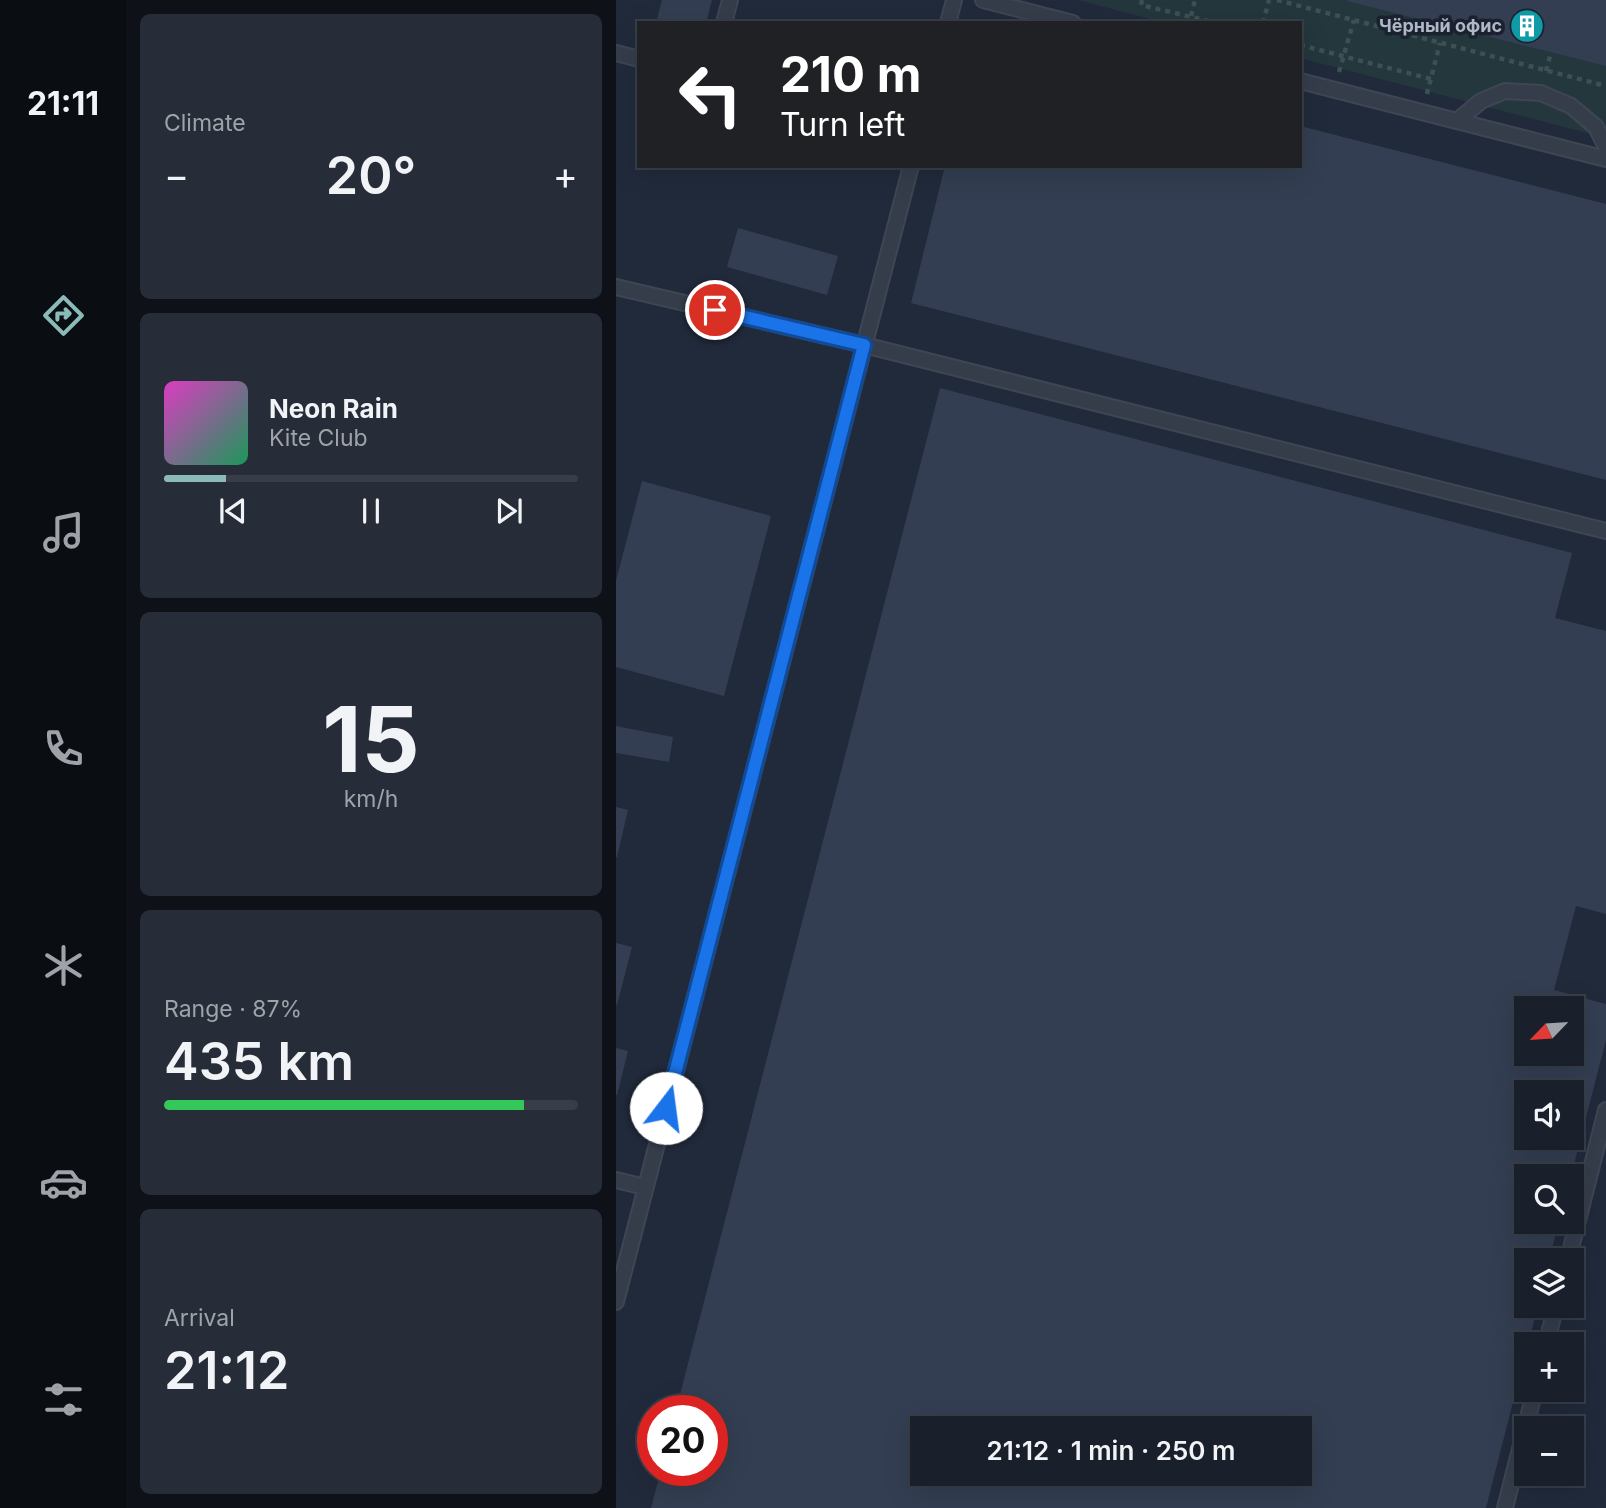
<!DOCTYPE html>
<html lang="en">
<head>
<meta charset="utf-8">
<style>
  :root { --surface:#19202c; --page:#262d38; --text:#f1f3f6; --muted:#9fa3a9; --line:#373e48; --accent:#8bbbb9 }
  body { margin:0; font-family:Inter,sans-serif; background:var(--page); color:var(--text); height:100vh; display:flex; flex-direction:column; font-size:26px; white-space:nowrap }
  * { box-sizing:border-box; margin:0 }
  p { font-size:23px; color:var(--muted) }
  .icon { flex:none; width:38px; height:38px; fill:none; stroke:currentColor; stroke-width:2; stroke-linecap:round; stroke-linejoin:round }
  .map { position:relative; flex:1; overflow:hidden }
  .drawer { display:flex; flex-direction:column; gap:14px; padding:14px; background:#0e1218; width:490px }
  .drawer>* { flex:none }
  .guide { position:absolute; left:21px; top:21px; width:665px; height:147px; border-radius:0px; box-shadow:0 7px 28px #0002,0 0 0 2px var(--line); background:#202124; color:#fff; overflow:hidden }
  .needle { width:46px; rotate:245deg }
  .fabs { position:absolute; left:898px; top:996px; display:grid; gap:14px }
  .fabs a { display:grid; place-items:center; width:70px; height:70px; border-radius:0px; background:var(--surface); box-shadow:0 7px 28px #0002,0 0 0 2px var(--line); font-size:35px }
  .speed { position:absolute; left:21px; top:1395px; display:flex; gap:14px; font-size:35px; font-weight:700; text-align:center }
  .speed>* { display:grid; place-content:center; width:91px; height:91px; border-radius:50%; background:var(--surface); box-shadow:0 7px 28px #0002,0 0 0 2px var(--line); line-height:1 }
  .speed .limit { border:10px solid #d22; background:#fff; color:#111 }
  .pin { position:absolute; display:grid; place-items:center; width:60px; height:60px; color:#fff; margin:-30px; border:4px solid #fff; border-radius:50%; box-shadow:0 2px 7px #0007 }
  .me { position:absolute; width:77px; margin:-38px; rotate:15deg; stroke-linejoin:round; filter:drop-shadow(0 0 5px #0008) }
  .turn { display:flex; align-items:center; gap:24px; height:147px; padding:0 28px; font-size:32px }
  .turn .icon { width:91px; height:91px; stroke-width:2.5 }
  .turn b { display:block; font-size:49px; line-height:60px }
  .big { font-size:52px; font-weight:600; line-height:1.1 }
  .drawer .widget { flex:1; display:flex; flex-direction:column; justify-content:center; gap:10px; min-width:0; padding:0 24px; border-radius:10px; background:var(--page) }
  .drawer .dial { align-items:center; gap:0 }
  .dial b { font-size:91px; line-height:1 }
  .song { display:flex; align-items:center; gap:21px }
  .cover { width:84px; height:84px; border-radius:10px; background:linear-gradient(135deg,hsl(310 70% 55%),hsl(150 70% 35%)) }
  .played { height:7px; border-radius:4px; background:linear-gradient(90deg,var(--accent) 15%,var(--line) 15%) }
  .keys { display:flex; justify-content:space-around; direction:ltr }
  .heat { display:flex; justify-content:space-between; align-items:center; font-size:38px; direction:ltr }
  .charge { height:10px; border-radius:5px; background:linear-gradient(90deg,#34c759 87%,var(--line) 0) }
  .trip { position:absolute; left:294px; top:1416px; width:402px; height:70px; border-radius:0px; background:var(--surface); box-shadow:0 7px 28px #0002,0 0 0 2px var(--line); font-weight:600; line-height:70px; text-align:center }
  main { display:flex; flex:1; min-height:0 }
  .tabs { display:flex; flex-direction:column; width:126px; justify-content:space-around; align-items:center; background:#0a0d12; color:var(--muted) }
  .tabs .icon { width:49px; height:49px }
  .tabs .active { color:var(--accent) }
  .tabs b { font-size:32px; color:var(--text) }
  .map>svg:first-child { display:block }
</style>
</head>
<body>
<main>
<nav class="tabs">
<b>21:11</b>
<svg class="icon active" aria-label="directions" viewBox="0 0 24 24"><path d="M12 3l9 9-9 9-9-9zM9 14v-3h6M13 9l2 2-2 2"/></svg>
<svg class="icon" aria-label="music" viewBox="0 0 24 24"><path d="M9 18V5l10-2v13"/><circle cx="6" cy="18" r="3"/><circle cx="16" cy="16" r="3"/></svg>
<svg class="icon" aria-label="phone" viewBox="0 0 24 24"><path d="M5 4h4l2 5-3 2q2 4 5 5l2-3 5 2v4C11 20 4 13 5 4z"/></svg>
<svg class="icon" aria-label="climate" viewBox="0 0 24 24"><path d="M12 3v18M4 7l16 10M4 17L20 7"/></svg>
<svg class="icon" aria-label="car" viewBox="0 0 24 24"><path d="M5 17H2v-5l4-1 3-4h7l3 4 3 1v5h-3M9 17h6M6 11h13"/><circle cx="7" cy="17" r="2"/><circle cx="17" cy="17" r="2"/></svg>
<svg class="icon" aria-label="filters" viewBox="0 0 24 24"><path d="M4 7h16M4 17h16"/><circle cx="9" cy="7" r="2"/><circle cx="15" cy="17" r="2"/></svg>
</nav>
<section class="drawer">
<div class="widget"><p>Climate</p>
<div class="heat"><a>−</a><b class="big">20°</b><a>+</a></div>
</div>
<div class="widget">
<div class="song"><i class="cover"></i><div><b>Neon Rain</b><p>Kite Club</p></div></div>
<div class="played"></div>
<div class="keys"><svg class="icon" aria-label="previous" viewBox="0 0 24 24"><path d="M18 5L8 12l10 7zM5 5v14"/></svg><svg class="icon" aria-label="pause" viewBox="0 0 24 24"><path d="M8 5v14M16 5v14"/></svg><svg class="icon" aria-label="next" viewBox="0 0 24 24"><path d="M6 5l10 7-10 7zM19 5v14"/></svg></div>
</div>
<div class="widget dial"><b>15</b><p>km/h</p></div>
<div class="widget"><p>Range · 87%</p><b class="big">435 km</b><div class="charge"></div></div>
<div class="widget"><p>Arrival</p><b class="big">21:12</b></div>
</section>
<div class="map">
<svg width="990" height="1508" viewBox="0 0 990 1508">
  <rect width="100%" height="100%" fill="#212a3b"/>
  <path fill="#23373c" d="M 462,0 L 990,0 L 990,138 L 684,58 L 684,23 L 549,23 Z"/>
  <g fill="#333e52" fill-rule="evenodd">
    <path d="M 46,0 L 96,0 L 90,23 L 40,23 Z"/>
    <path d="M 731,0 L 990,0 L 990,66 L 731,1 Z"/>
    <path d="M 684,126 L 990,204 L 990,480 L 295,303 L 329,166 L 684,166 Z"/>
    <path d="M 122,228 L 222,256 L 211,295 L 111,267 Z"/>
    <path d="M 324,388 L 956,553 L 939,618 L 990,631 L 990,914 L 960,906 L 938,990 L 990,1004 L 990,1040 L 955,1176 L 910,1176 L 910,1222 L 943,1222 L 933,1260 L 910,1260 L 910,1306 L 922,1306 L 912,1344 L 910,1344 L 910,1351 L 870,1508 L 35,1508 L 45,1470 L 96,1470 L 96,1410 L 60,1410 ZM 910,1008 L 956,1008 L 956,1054 L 910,1054 ZM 910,1092 L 956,1092 L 956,1138 L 910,1138 ZM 306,1428 L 684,1428 L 684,1474 L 306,1474 Z"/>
    <path d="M 26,481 L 155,516 L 108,696 L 0,667 L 0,581 Z"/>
    <path d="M 0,726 L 57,737 L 53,762 L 0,753 Z"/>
    <path d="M 0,807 L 12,810 L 1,857 L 0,857 Z"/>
    <path d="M 0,943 L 16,947 L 1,1005 L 0,1005 Z"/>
    <path d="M 0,1048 L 12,1051 L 1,1095 L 0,1095 Z"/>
  </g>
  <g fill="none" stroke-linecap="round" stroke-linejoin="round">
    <g stroke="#3e4654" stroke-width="18">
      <g id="service">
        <path d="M 367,0 L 457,23"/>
        <path d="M 108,23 L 114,0"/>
        <path d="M 332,23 L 338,0"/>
        <path d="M 0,53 L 23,59"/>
        <path d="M 684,81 L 990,159"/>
        <path d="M 841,121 L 865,101 L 889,91 L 925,93 L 955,106 L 980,127 L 990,147"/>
        <path d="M 0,287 L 248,345 L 990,531"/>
        <path d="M 0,1180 L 29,1187"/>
        <path d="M 952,1260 L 990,1110"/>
        <path d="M 0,1302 L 295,166"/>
        <path d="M 930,1344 L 940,1306"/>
        <path d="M 889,1508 L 919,1390"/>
      </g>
    </g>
    <g stroke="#3c5154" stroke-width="4.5" stroke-dasharray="5 5" stroke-linecap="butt">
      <path d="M 526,0 L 525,5 L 601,23"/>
      <path d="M 661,0 L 990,86"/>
      <path d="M 575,16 L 579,0"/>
      <path d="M 647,23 L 653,0"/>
      <path d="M 684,45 L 815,79"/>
      <path d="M 930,71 L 935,52"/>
      <path d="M 723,72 L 738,20"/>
      <path d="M 811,94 L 824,43"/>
    </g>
    <use href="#service" stroke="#353d4b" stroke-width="14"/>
  </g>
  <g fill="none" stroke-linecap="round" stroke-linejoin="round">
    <g stroke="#114b97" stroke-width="18">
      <path id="route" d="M 50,1108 L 248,345 L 99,310"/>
    </g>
    <use href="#route" stroke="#1a73e8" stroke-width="12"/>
  </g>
  <defs>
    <g id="building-disc" transform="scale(1.75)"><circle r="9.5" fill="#0f9aa8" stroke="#1a2230"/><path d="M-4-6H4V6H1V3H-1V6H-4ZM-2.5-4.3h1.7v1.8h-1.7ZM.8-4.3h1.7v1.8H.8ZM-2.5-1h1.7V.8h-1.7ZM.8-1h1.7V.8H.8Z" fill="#fff"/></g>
  </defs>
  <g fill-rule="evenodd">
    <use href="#building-disc" x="911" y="26"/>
  </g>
  <g text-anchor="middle" stroke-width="7" stroke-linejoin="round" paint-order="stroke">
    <g font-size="18" font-weight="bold" fill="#b0b7c7" stroke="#1a2230" text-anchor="end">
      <text x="886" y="32">Чёрный офис</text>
    </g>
  </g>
</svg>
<div class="fabs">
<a><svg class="needle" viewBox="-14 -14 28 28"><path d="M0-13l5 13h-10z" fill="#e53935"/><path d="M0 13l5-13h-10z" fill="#9fa3a9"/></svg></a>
<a><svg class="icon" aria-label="sound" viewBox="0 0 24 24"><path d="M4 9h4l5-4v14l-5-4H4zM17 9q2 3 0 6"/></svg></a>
<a><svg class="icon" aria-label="search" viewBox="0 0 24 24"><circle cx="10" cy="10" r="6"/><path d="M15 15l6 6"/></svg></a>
<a><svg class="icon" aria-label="layers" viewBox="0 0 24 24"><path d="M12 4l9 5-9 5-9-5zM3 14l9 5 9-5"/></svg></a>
<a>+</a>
<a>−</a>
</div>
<div class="speed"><div class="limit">20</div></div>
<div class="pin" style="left:99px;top:310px;background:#d93025"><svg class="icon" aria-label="arrive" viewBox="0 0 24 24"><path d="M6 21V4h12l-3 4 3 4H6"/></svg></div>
<svg class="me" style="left:50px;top:1108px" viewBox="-20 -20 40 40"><circle r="19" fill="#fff"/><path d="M0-13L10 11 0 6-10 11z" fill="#1a73e8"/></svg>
<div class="trip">21:12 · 1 min · 250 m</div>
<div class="guide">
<div class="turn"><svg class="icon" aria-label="left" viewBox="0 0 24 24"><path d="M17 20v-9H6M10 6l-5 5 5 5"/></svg><div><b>210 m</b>Turn left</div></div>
</div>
</div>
</main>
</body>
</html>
